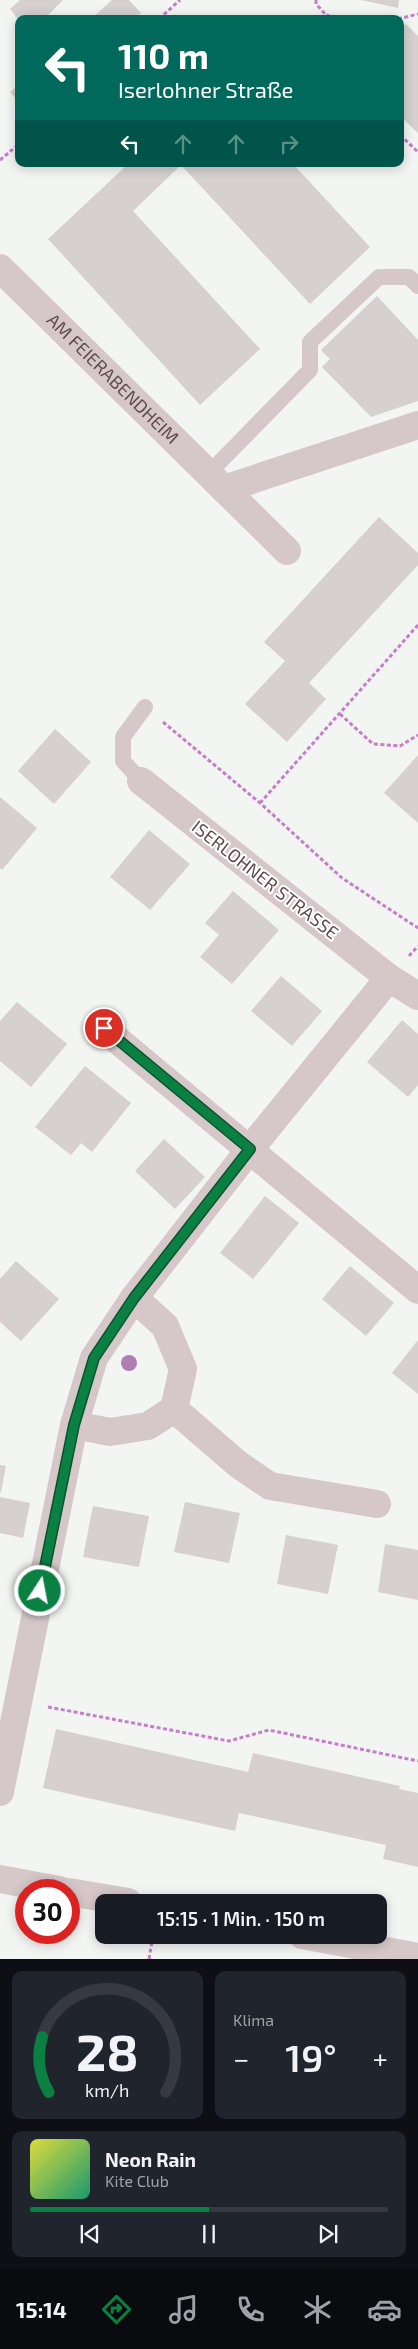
<!DOCTYPE html>
<html lang="de">
<head>
<meta charset="utf-8">
<style>
  :root { --surface:#171b24; --page:#20242c; --text:#f1f3f6; --muted:#9ea1a6; --line:#363941; --accent:#0b8043 }
  body { margin:0; font-family:"Exo 2",sans-serif; background:var(--page); color:var(--text); height:100vh; display:flex; flex-direction:column; font-size:19px; white-space:nowrap }
  * { box-sizing:border-box; margin:0 }
  p { font-size:16px; color:var(--muted) }
  .icon { flex:none; width:28px; height:28px; fill:none; stroke:currentColor; stroke-width:2; stroke-linecap:round; stroke-linejoin:round }
  .map { position:relative; height:1959px; overflow:hidden }
  .side { display:flex; flex-direction:column; gap:12px; padding:12px; background:#0d0f14; flex:1 }
  .side>* { flex:none }
  .hud { position:absolute; left:15px; top:15px; width:389px; height:152px; border-radius:10px; box-shadow:0 2px 12px #0003; background:#00695c; color:#fff; overflow:hidden }
  .speed { position:absolute; left:15px; top:1879px; display:flex; gap:10px; font-size:25px; font-weight:700; text-align:center }
  .speed>* { display:grid; place-content:center; width:65px; height:65px; border-radius:50%; background:var(--surface); box-shadow:0 2px 12px #0003; line-height:1 }
  .speed .limit { border:8px solid #d22; background:#fff; color:#111 }
  .pin { position:absolute; display:grid; place-items:center; width:42px; height:42px; color:#fff; margin:-21px; border:2px solid #fff; border-radius:50%; box-shadow:0 1px 5px #0007 }
  .me { position:absolute; width:55px; margin:-28px; rotate:11deg; stroke-linejoin:round; filter:drop-shadow(0 0 4px #0008) }
  .turn { display:flex; align-items:center; gap:18px; height:105px; padding:0 20px; font-size:22px }
  .turn .icon { width:65px; height:65px; stroke-width:2.5 }
  .turn b { display:block; font-size:35px; line-height:42px }
  .lanes { display:flex; align-items:center; height:48px; padding:0 20px; background:#0003; justify-content:center; gap:25px; direction:ltr }
  .lanes .off { opacity:.35 }
  .big { font-size:38px; font-weight:600; line-height:1.1 }
  .side .tile { flex:1; display:flex; flex-direction:column; justify-content:center; gap:8px; min-width:0; padding:0 18px; border-radius:10px; background:var(--page) }
  .side .dial { align-items:center; gap:0 }
  .dial svg { height:130px; overflow:visible; fill:none; stroke:var(--line); stroke-width:7; stroke-linecap:round; text-anchor:middle }
  .dial text { fill:var(--text); stroke:none }
  .song { display:flex; align-items:center; gap:15px }
  .cover { width:60px; height:60px; border-radius:8px; background:linear-gradient(135deg,hsl(60 70% 55%),hsl(160 70% 35%)) }
  .played { height:5px; border-radius:2px; background:linear-gradient(90deg,var(--accent) 50%,var(--line) 50%) }
  .keys { display:flex; justify-content:space-around; direction:ltr }
  .heat { display:flex; justify-content:space-between; align-items:center; font-size:28px; direction:ltr }
  .side .tiles { flex:1; display:grid; gap:12px; grid-template-columns:1fr 1fr }
  .tile:last-child { grid-column:span 2 }
  .trip { position:absolute; left:95px; top:1894px; width:292px; height:50px; border-radius:10px; background:var(--surface); box-shadow:0 2px 12px #0003; font-weight:600; line-height:50px; text-align:center }
  .tab-bar { display:flex; height:80px; justify-content:space-around; align-items:center; background:#090b0e; color:var(--muted) }
  .tab-bar .icon { width:35px; height:35px }
  .tab-bar .selected { color:var(--accent) }
  .tab-bar b { font-size:22px; color:var(--text) }
  .map>svg:first-child { display:block }
</style>
</head>
<body>
<div class="map">
<svg width="418" height="1959" viewBox="0 0 418 1959">
  <rect width="100%" height="100%" fill="#f3f5f3"/>
  <g fill="#d6d0d0">
    <path d="M 20,0 L 63,0 L 44,19 L 18,19 L 10,9 Z"/>
    <path d="M 112,0 L 129,0 L 141,13 L 135,19 L 91,19 Z"/>
    <path d="M 361,0 L 399,0 L 398,8 Z"/>
    <path d="M 406,24 L 418,36 L 418,133 L 400,116 L 400,30 Z"/>
    <path d="M 19,85 L 19,102 L 10,92 Z"/>
    <path d="M 128,164 L 293,164 L 370,247 L 310,304 L 181,165 L 133,211 L 260,349 L 200,405 L 48,239 Z"/>
    <path d="M 377,296 L 418,340 L 418,401 L 371,417 L 322,367 L 330,359 L 321,350 Z"/>
    <path d="M 379,517 L 418,553 L 418,565 L 309,683 L 326,699 L 287,742 L 245,704 L 285,661 L 264,642 Z"/>
    <path d="M 55,729 L 91,762 L 54,804 L 18,771 Z"/>
    <path d="M 418,755 L 418,823 L 384,793 Z"/>
    <path d="M 0,797 L 37,828 L 2,870 L 0,868 Z"/>
    <path d="M 149,830 L 190,864 L 150,910 L 110,877 Z"/>
    <path d="M 233,891 L 279,930 L 232,984 L 200,957 L 219,935 L 205,923 Z"/>
    <path d="M 281,976 L 322,1011 L 292,1046 L 251,1011 Z"/>
    <path d="M 17,1002 L 67,1044 L 31,1087 L 0,1061 L 0,1021 Z"/>
    <path d="M 402,1020 L 418,1034 L 418,1085 L 408,1097 L 367,1062 Z"/>
    <path d="M 85,1066 L 131,1103 L 92,1152 L 81,1143 L 71,1155 L 35,1127 Z"/>
    <path d="M 164,1139 L 205,1177 L 175,1209 L 135,1171 Z"/>
    <path d="M 265,1196 L 299,1223 L 253,1279 L 220,1253 Z"/>
    <path d="M 16,1261 L 59,1299 L 21,1341 L 0,1322 L 0,1279 Z"/>
    <path d="M 350,1266 L 394,1303 L 366,1336 L 322,1299 Z"/>
    <path d="M 418,1340 L 418,1394 L 392,1373 Z"/>
    <path d="M 0,1465 L 6,1466 L 1,1492 L 0,1492 Z"/>
    <path d="M 0,1497 L 30,1503 L 23,1538 L 0,1533 Z"/>
    <path d="M 185,1502 L 240,1513 L 229,1563 L 174,1552 Z"/>
    <path d="M 93,1506 L 149,1516 L 139,1567 L 83,1557 Z"/>
    <path d="M 286,1535 L 338,1545 L 328,1594 L 277,1584 Z"/>
    <path d="M 385,1544 L 418,1550 L 418,1600 L 378,1592 Z"/>
    <path d="M 56,1729 L 248,1772 L 253,1753 L 400,1786 L 399,1789 L 418,1793 L 418,1867 L 383,1859 L 386,1845 L 239,1813 L 235,1831 L 43,1788 Z"/>
  </g>
  <g fill="none" stroke-linecap="round" stroke-linejoin="round">
    <g stroke="#c57ecb" stroke-width="3" stroke-dasharray="4 2.5" stroke-linecap="butt">
      <path d="M 316,0 L 316,4 L 326,15"/>
      <path d="M 159,19 L 180,0"/>
      <path d="M 321,19 L 326,15 L 338,19"/>
      <path d="M 398,19 L 418,14"/>
      <path d="M 400,135 L 418,152"/>
      <path d="M 0,160 L 19,144"/>
      <path d="M 340,714 L 373,744 L 400,746 L 418,735"/>
      <path d="M 163,722 L 260,803 L 342,878 L 418,928"/>
      <path d="M 260,803 L 418,625"/>
      <path d="M 409,956 L 418,946"/>
      <path d="M 48,1707 L 229,1741 L 269,1730 L 418,1761"/>
      <path d="M 149,1959 L 153,1935"/>
    </g>
    <g stroke="#d6c7c9" stroke-width="16">
      <path d="M 208,474 L 310,370 L 310,342 L 379,277 L 409,277 L 418,286"/>
      <path d="M 141,781 L 123,761 L 123,737 L 145,707"/>
    </g>
    <g stroke="#d6c7c9" stroke-width="28">
      <path id="s1" d="M 0,268 L 287,551"/>
      <path d="M 224,489 L 418,425"/>
      <path d="M 389,978 L 418,996"/>
      <path d="M 103,1028 L 418,1290"/>
      <path d="M 174,1409 L 239,1465 L 270,1486 L 377,1504"/>
      <path d="M 74,1425 L 110,1432 L 148,1426 L 174,1409 L 183,1369 L 165,1326 L 134,1298"/>
      <path d="M 0,1792 L 74,1425 L 94,1358 L 134,1298 L 250,1149 L 389,978 L 141,781"/>
      <path d="M 0,1879 L 59,1890"/>
      <path d="M 69,1892 L 128,1902"/>
      <path d="M 302,1935 L 418,1957"/>
    </g>
  </g>
  <circle fill="#af7eb3" cx="129" cy="1363" r="8"/>
  <g fill="none" stroke-linecap="round" stroke-linejoin="round">
    <g stroke="#07532c" stroke-width="12">
      <path id="route" d="M 40,1591 L 74,1425 L 94,1358 L 134,1298 L 250,1149 L 104,1028"/>
    </g>
    <use href="#route" stroke="#0b8043" stroke-width="9"/>
  </g>
  <g text-anchor="middle" stroke-width="4" stroke-linejoin="round" paint-order="stroke">
    <g font-size="18" fill="#5f4b4d" stroke="#fff">
      <text dy="6" stroke="none"><textPath href="#s1" startOffset="158">AM FEIERABENDHEIM</textPath></text>
      <text transform="translate(265 880) rotate(38)" y="6">ISERLOHNER STRASSE</text>
    </g>
  </g>
</svg>
<div class="speed"><div class="limit">30</div></div>
<div class="pin" style="left:104px;top:1028px;background:#d93025"><svg class="icon" aria-label="arrive" viewBox="0 0 24 24"><path d="M6 21V4h12l-3 4 3 4H6"/></svg></div>
<svg class="me" style="left:40px;top:1591px" viewBox="-20 -20 40 40"><circle r="17" fill="#0b8043" stroke="#fff" stroke-width="3"/><path d="M0-11L8 9 0 5-8 9z" fill="#fff"/></svg>
<div class="trip">15:15 · 1 Min. · 150 m</div>
<div class="hud">
<div class="turn"><svg class="icon" aria-label="left" viewBox="0 0 24 24"><path d="M17 20v-9H6M10 6l-5 5 5 5"/></svg><div><b>110 m</b>Iserlohner Straße</div></div>
<div class="lanes"><svg class="icon" aria-label="left" viewBox="0 0 24 24"><path d="M17 20v-9H6M10 6l-5 5 5 5"/></svg><svg class="icon off" aria-label="ahead" viewBox="0 0 24 24"><path d="M12 20V5M6 11l6-6 6 6"/></svg><svg class="icon off" aria-label="ahead" viewBox="0 0 24 24"><path d="M12 20V5M6 11l6-6 6 6"/></svg><svg class="icon off" aria-label="right" viewBox="0 0 24 24"><path d="M7 20v-9h11M14 6l5 5-5 5"/></svg></div>
</div>
</div>
<section class="side">
<div class="tiles">
<div class="tile dial"><svg viewBox="0 0 100 80">
<path d="M14 69A42 42 0 1 1 86 69"/>
<path d="M14 69A42 42 0 0 1 10 35" stroke="#0b8043"/>
<text x="50" y="56" font-size="32" font-weight="700">28</text>
<text x="50" y="72" font-size="11">km/h</text>
</svg></div>
<div class="tile"><p>Klima</p>
<div class="heat"><a>−</a><b class="big">19°</b><a>+</a></div>
</div>
<div class="tile">
<div class="song"><i class="cover"></i><div><b>Neon Rain</b><p>Kite Club</p></div></div>
<div class="played"></div>
<div class="keys"><svg class="icon" aria-label="previous" viewBox="0 0 24 24"><path d="M18 5L8 12l10 7zM5 5v14"/></svg><svg class="icon" aria-label="pause" viewBox="0 0 24 24"><path d="M8 5v14M16 5v14"/></svg><svg class="icon" aria-label="next" viewBox="0 0 24 24"><path d="M6 5l10 7-10 7zM19 5v14"/></svg></div>
</div>
</div>
</section>
<nav class="tab-bar">
<b>15:14</b>
<svg class="icon selected" aria-label="directions" viewBox="0 0 24 24"><path d="M12 3l9 9-9 9-9-9zM9 14v-3h6M13 9l2 2-2 2"/></svg>
<svg class="icon" aria-label="music" viewBox="0 0 24 24"><path d="M9 18V5l10-2v13"/><circle cx="6" cy="18" r="3"/><circle cx="16" cy="16" r="3"/></svg>
<svg class="icon" aria-label="phone" viewBox="0 0 24 24"><path d="M5 4h4l2 5-3 2q2 4 5 5l2-3 5 2v4C11 20 4 13 5 4z"/></svg>
<svg class="icon" aria-label="climate" viewBox="0 0 24 24"><path d="M12 3v18M4 7l16 10M4 17L20 7"/></svg>
<svg class="icon" aria-label="car" viewBox="0 0 24 24"><path d="M5 17H2v-5l4-1 3-4h7l3 4 3 1v5h-3M9 17h6M6 11h13"/><circle cx="7" cy="17" r="2"/><circle cx="17" cy="17" r="2"/></svg>
</nav>
</body>
</html>
